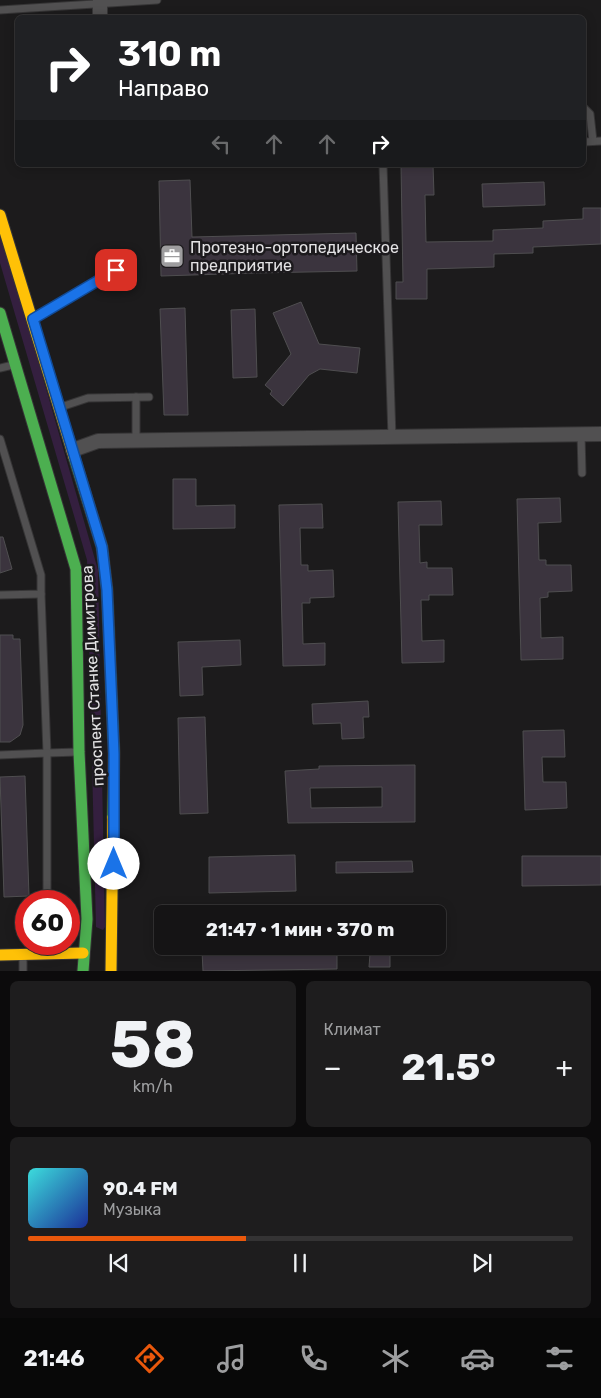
<!DOCTYPE html>
<html lang="ru">
<head>
<meta charset="utf-8">
<style>
  :root { --surface:#151415; --page:#1e1d1e; --text:#f1f3f6; --muted:#9d9ea0; --line:#343334; --accent:#ea580c }
  body { margin:0; font-family:Rubik,sans-serif; background:var(--page); color:var(--text); height:100vh; display:flex; flex-direction:column; font-size:19px; white-space:nowrap }
  * { box-sizing:border-box; margin:0 }
  p { font-size:16px; color:var(--muted) }
  .icon { flex:none; width:28px; height:28px; fill:none; stroke:currentColor; stroke-width:2; stroke-linecap:round; stroke-linejoin:round }
  .map { position:relative; height:971px; overflow:hidden }
  .sheet { display:flex; flex-direction:column; gap:10px; padding:10px; background:#0c0b0c; flex:1 }
  .sheet>* { flex:none }
  .top-card { position:absolute; left:15px; top:15px; width:571px; height:152px; border-radius:8px; box-shadow:0 2px 12px #0003,0 0 0 1px var(--line); background:#202124; color:#fff; overflow:hidden }
  .speed { position:absolute; left:15px; top:890px; display:flex; gap:10px; font-size:25px; font-weight:700; text-align:center }
  .speed>* { display:grid; place-content:center; width:65px; height:65px; border-radius:50%; background:var(--surface); box-shadow:0 2px 12px #0003,0 0 0 1px var(--line); line-height:1 }
  .speed .limit { border:8px solid #d22; background:#fff; color:#111 }
  .pin { position:absolute; display:grid; place-items:center; width:42px; height:42px; color:#fff; margin:-21px; border-radius:10px; box-shadow:0 2px 8px #0006 }
  .me { position:absolute; width:55px; margin:-28px; rotate:0deg; stroke-linejoin:round; filter:drop-shadow(0 0 4px #0008) }
  .turn { display:flex; align-items:center; gap:18px; height:105px; padding:0 20px; font-size:22px }
  .turn .icon { width:65px; height:65px; stroke-width:2.5 }
  .turn b { display:block; font-size:35px; line-height:42px }
  .lanes { display:flex; align-items:center; height:48px; padding:0 20px; background:#0003; justify-content:center; gap:25px; direction:ltr }
  .lanes .off { opacity:.35 }
  .big { font-size:38px; font-weight:700; line-height:1.1 }
  .sheet .tile { flex:1; display:flex; flex-direction:column; justify-content:center; gap:8px; min-width:0; padding:0 18px; border-radius:8px; background:var(--page) }
  .sheet .dial { align-items:center; gap:0 }
  .dial b { font-size:65px; line-height:1 }
  .song { display:flex; align-items:center; gap:15px }
  .cover { width:60px; height:60px; border-radius:8px; background:linear-gradient(135deg,hsl(180 70% 55%),hsl(230 70% 35%)) }
  .played { height:5px; border-radius:2px; background:linear-gradient(90deg,var(--accent) 40%,var(--line) 40%) }
  .keys { display:flex; justify-content:space-around; direction:ltr }
  .heat { display:flex; justify-content:space-between; align-items:center; font-size:28px; direction:ltr }
  .sheet .tiles { flex:1; display:grid; gap:10px; grid-template-columns:1fr 1fr }
  .tile:last-child { grid-column:span 2 }
  .trip { position:absolute; left:154px; top:905px; width:292px; height:50px; border-radius:8px; background:var(--surface); box-shadow:0 2px 12px #0003,0 0 0 1px var(--line); font-weight:700; line-height:50px; text-align:center }
  .dock { display:flex; height:80px; justify-content:space-around; align-items:center; background:#080808; color:var(--muted) }
  .dock .icon { width:35px; height:35px }
  .dock .current { color:var(--accent) }
  .dock b { font-size:22px; color:var(--text) }
  .map>svg:first-child { display:block }
</style>
</head>
<body>
<div class="map">
<svg width="601" height="971" viewBox="0 0 601 971">
  <rect width="100%" height="100%" fill="#1c1b1c"/>
  <path fill="#341f3f" d="M 0,228 L 98,570 L 105,927 L 103,930 L 96,927 L 87,560 L 0,263 Z"/>
  <g fill="#3b343e" stroke="#4f4e50" fill-rule="evenodd">
    <path d="M 401,165 L 433,165 L 434,195 L 425,195 L 426,242 L 493,241 L 493,230 L 543,228 L 543,221 L 583,219 L 583,208 L 601,208 L 601,244 L 533,247 L 533,253 L 494,254 L 494,267 L 427,269 L 427,299 L 396,299 L 396,282 L 403,282 Z"/>
    <path d="M 190,180 L 192,237 L 356,233 L 357,271 L 256,273 L 255,269 L 255,273 L 161,276 L 159,181 Z"/>
    <path d="M 544,182 L 545,205 L 483,207 L 482,184 Z"/>
    <path d="M 301,302 L 319,344 L 360,348 L 357,373 L 320,369 L 309,375 L 283,406 L 270,394 L 272,391 L 265,385 L 291,354 L 273,313 Z"/>
    <path d="M 185,308 L 188,415 L 164,415 L 160,309 Z"/>
    <path d="M 255,309 L 257,377 L 233,378 L 231,310 Z"/>
    <path d="M 173,479 L 196,479 L 196,506 L 235,505 L 235,528 L 173,529 Z"/>
    <path d="M 560,498 L 561,522 L 538,523 L 539,560 L 546,560 L 546,565 L 571,565 L 572,591 L 548,592 L 548,597 L 540,598 L 541,638 L 563,637 L 563,659 L 521,660 L 517,499 Z"/>
    <path d="M 441,501 L 442,525 L 419,525 L 420,563 L 427,562 L 427,568 L 452,568 L 453,595 L 429,595 L 429,600 L 421,600 L 422,641 L 444,640 L 444,662 L 402,663 L 398,502 Z"/>
    <path d="M 322,504 L 323,528 L 300,528 L 301,565 L 308,565 L 308,571 L 333,570 L 334,597 L 310,598 L 310,603 L 302,603 L 303,644 L 325,643 L 325,665 L 283,666 L 279,505 Z"/>
    <path d="M 0,537 L 3,537 L 12,569 L 0,573 Z"/>
    <path d="M 0,635 L 13,635 L 13,639 L 20,639 L 23,725 L 20,735 L 10,742 L 0,742 Z"/>
    <path d="M 240,640 L 241,665 L 202,667 L 203,695 L 180,696 L 178,642 Z"/>
    <path d="M 368,701 L 369,717 L 363,717 L 364,738 L 342,739 L 341,723 L 313,724 L 312,704 Z"/>
    <path d="M 205,717 L 208,813 L 180,814 L 178,718 Z"/>
    <path d="M 564,730 L 565,757 L 542,757 L 543,782 L 566,782 L 567,808 L 525,810 L 523,731 Z"/>
    <path d="M 415,765 L 415,822 L 288,823 L 285,771 L 319,769 L 319,766 ZM 382,787 L 382,807 L 311,808 L 310,788 Z"/>
    <path d="M 25,776 L 29,896 L 4,897 L 0,777 Z"/>
    <path d="M 295,855 L 296,891 L 209,893 L 209,857 Z"/>
    <path d="M 522,856 L 601,856 L 601,885 L 522,886 Z"/>
    <path d="M 412,861 L 413,872 L 336,873 L 336,862 Z"/>
    <path d="M 337,947 L 337,969 L 203,971 L 202,951 Z"/>
    <path d="M 370,954 L 390,955 L 390,967 L 369,967 Z"/>
  </g>
  <g fill="none" stroke-linecap="round" stroke-linejoin="round">
    <g stroke="#363536" stroke-width="9">
      <g id="lane">
        <path d="M 0,10 L 157,0"/>
        <path d="M 584,108 L 590,114 L 593,141"/>
        <path d="M 584,142 L 601,141"/>
        <path d="M 383,165 L 392,437"/>
        <path d="M 35,318 L 116,270"/>
        <path d="M 0,368 L 13,365"/>
        <path d="M 61,407 L 88,398 L 149,397"/>
        <path d="M 581,434 L 582,473"/>
        <path d="M 0,439 L 41,575 L 41,594 L 0,595"/>
        <path d="M 136,440 L 136,397"/>
        <path d="M 41,594 L 47,753 L 78,752"/>
        <path d="M 0,755 L 47,753 L 47,901"/>
        <path d="M 23,971 L 23,957"/>
      </g>
    </g>
    <g stroke="#363536" stroke-width="16">
      <g id="street">
        <path d="M 100,0 L 100,18"/>
        <path d="M 73,450 L 98,441 L 601,434"/>
      </g>
    </g>
    <g stroke="#363536" stroke-width="13">
      <g id="fast">
        <path d="M 0,313 L 76,569 L 79,752 L 87,919 L 83,971"/>
        <path d="M 74,457 L 102,547 L 107,590 L 114,753 L 113,817"/>
      </g>
    </g>
    <g stroke="#363536" stroke-width="13">
      <g id="slow">
        <path d="M 0,215 L 74,457"/>
        <path d="M 0,955 L 83,953"/>
        <path d="M 111,971 L 113,817"/>
      </g>
    </g>
    <use href="#lane" stroke="#515051" stroke-width="7"/>
    <use href="#street" stroke="#515051" stroke-width="14"/>
    <use href="#fast" stroke="#4caf50" stroke-width="11"/>
    <use href="#slow" stroke="#ffc107" stroke-width="11"/>
  </g>
  <g fill="none" stroke-linecap="round" stroke-linejoin="round">
    <g stroke="#114b97" stroke-width="12">
      <path id="route" d="M 114,864 L 114,754 L 107,590 L 102,547 L 33,319 L 116,270"/>
    </g>
    <use href="#route" stroke="#1a73e8" stroke-width="9"/>
  </g>
  <defs>
    <g id="office-square" transform="scale(1.25)"><rect x="-9" y="-9" width="18" height="18" rx="4" fill="#9e9d9f" stroke="#1c1a1d"/><path d="M-6-3h4V-5.5h4V-3h4V5H-6ZM-1-4.5V-3h2v-1.5ZM-6 0V1H6V0Z" fill="#fff"/></g>
  </defs>
  <g fill-rule="evenodd">
    <use href="#office-square" x="172" y="256"/>
  </g>
  <g text-anchor="middle" stroke-width="5" stroke-linejoin="round" paint-order="stroke">
    <g font-size="16" fill="#e4e3e5" stroke="#1c1a1d" text-anchor="start">
      <text x="190" y="253">Протезно-ортопедическое<tspan x="190" dy="18">предприятие</tspan></text>
    </g>
    <g font-size="16" fill="#e4e3e5" stroke="#1c1a1d">
      <text transform="translate(92 676) rotate(-93)" y="6">проспект Станке Димитрова</text>
    </g>
  </g>
</svg>
<div class="speed"><div class="limit">60</div></div>
<div class="pin" style="left:116px;top:270px;background:#d93025"><svg class="icon" aria-label="arrive" viewBox="0 0 24 24"><path d="M6 21V4h12l-3 4 3 4H6"/></svg></div>
<svg class="me" style="left:114px;top:864px" viewBox="-20 -20 40 40"><circle r="19" fill="#fff"/><path d="M0-13L10 11 0 6-10 11z" fill="#1a73e8"/></svg>
<div class="trip">21:47 · 1 мин · 370 m</div>
<div class="top-card">
<div class="turn"><svg class="icon" aria-label="right" viewBox="0 0 24 24"><path d="M7 20v-9h11M14 6l5 5-5 5"/></svg><div><b>310 m</b>Направо</div></div>
<div class="lanes"><svg class="icon off" aria-label="left" viewBox="0 0 24 24"><path d="M17 20v-9H6M10 6l-5 5 5 5"/></svg><svg class="icon off" aria-label="ahead" viewBox="0 0 24 24"><path d="M12 20V5M6 11l6-6 6 6"/></svg><svg class="icon off" aria-label="ahead" viewBox="0 0 24 24"><path d="M12 20V5M6 11l6-6 6 6"/></svg><svg class="icon" aria-label="right" viewBox="0 0 24 24"><path d="M7 20v-9h11M14 6l5 5-5 5"/></svg></div>
</div>
</div>
<section class="sheet">
<div class="tiles">
<div class="tile dial"><b>58</b><p>km/h</p></div>
<div class="tile"><p>Климат</p>
<div class="heat"><a>−</a><b class="big">21.5°</b><a>+</a></div>
</div>
<div class="tile">
<div class="song"><i class="cover"></i><div><b>90.4 FM</b><p>Музыка</p></div></div>
<div class="played"></div>
<div class="keys"><svg class="icon" aria-label="previous" viewBox="0 0 24 24"><path d="M18 5L8 12l10 7zM5 5v14"/></svg><svg class="icon" aria-label="pause" viewBox="0 0 24 24"><path d="M8 5v14M16 5v14"/></svg><svg class="icon" aria-label="next" viewBox="0 0 24 24"><path d="M6 5l10 7-10 7zM19 5v14"/></svg></div>
</div>
</div>
</section>
<nav class="dock">
<b>21:46</b>
<svg class="icon current" aria-label="directions" viewBox="0 0 24 24"><path d="M12 3l9 9-9 9-9-9zM9 14v-3h6M13 9l2 2-2 2"/></svg>
<svg class="icon" aria-label="music" viewBox="0 0 24 24"><path d="M9 18V5l10-2v13"/><circle cx="6" cy="18" r="3"/><circle cx="16" cy="16" r="3"/></svg>
<svg class="icon" aria-label="phone" viewBox="0 0 24 24"><path d="M5 4h4l2 5-3 2q2 4 5 5l2-3 5 2v4C11 20 4 13 5 4z"/></svg>
<svg class="icon" aria-label="climate" viewBox="0 0 24 24"><path d="M12 3v18M4 7l16 10M4 17L20 7"/></svg>
<svg class="icon" aria-label="car" viewBox="0 0 24 24"><path d="M5 17H2v-5l4-1 3-4h7l3 4 3 1v5h-3M9 17h6M6 11h13"/><circle cx="7" cy="17" r="2"/><circle cx="17" cy="17" r="2"/></svg>
<svg class="icon" aria-label="filters" viewBox="0 0 24 24"><path d="M4 7h16M4 17h16"/><circle cx="9" cy="7" r="2"/><circle cx="15" cy="17" r="2"/></svg>
</nav>
</body>
</html>
